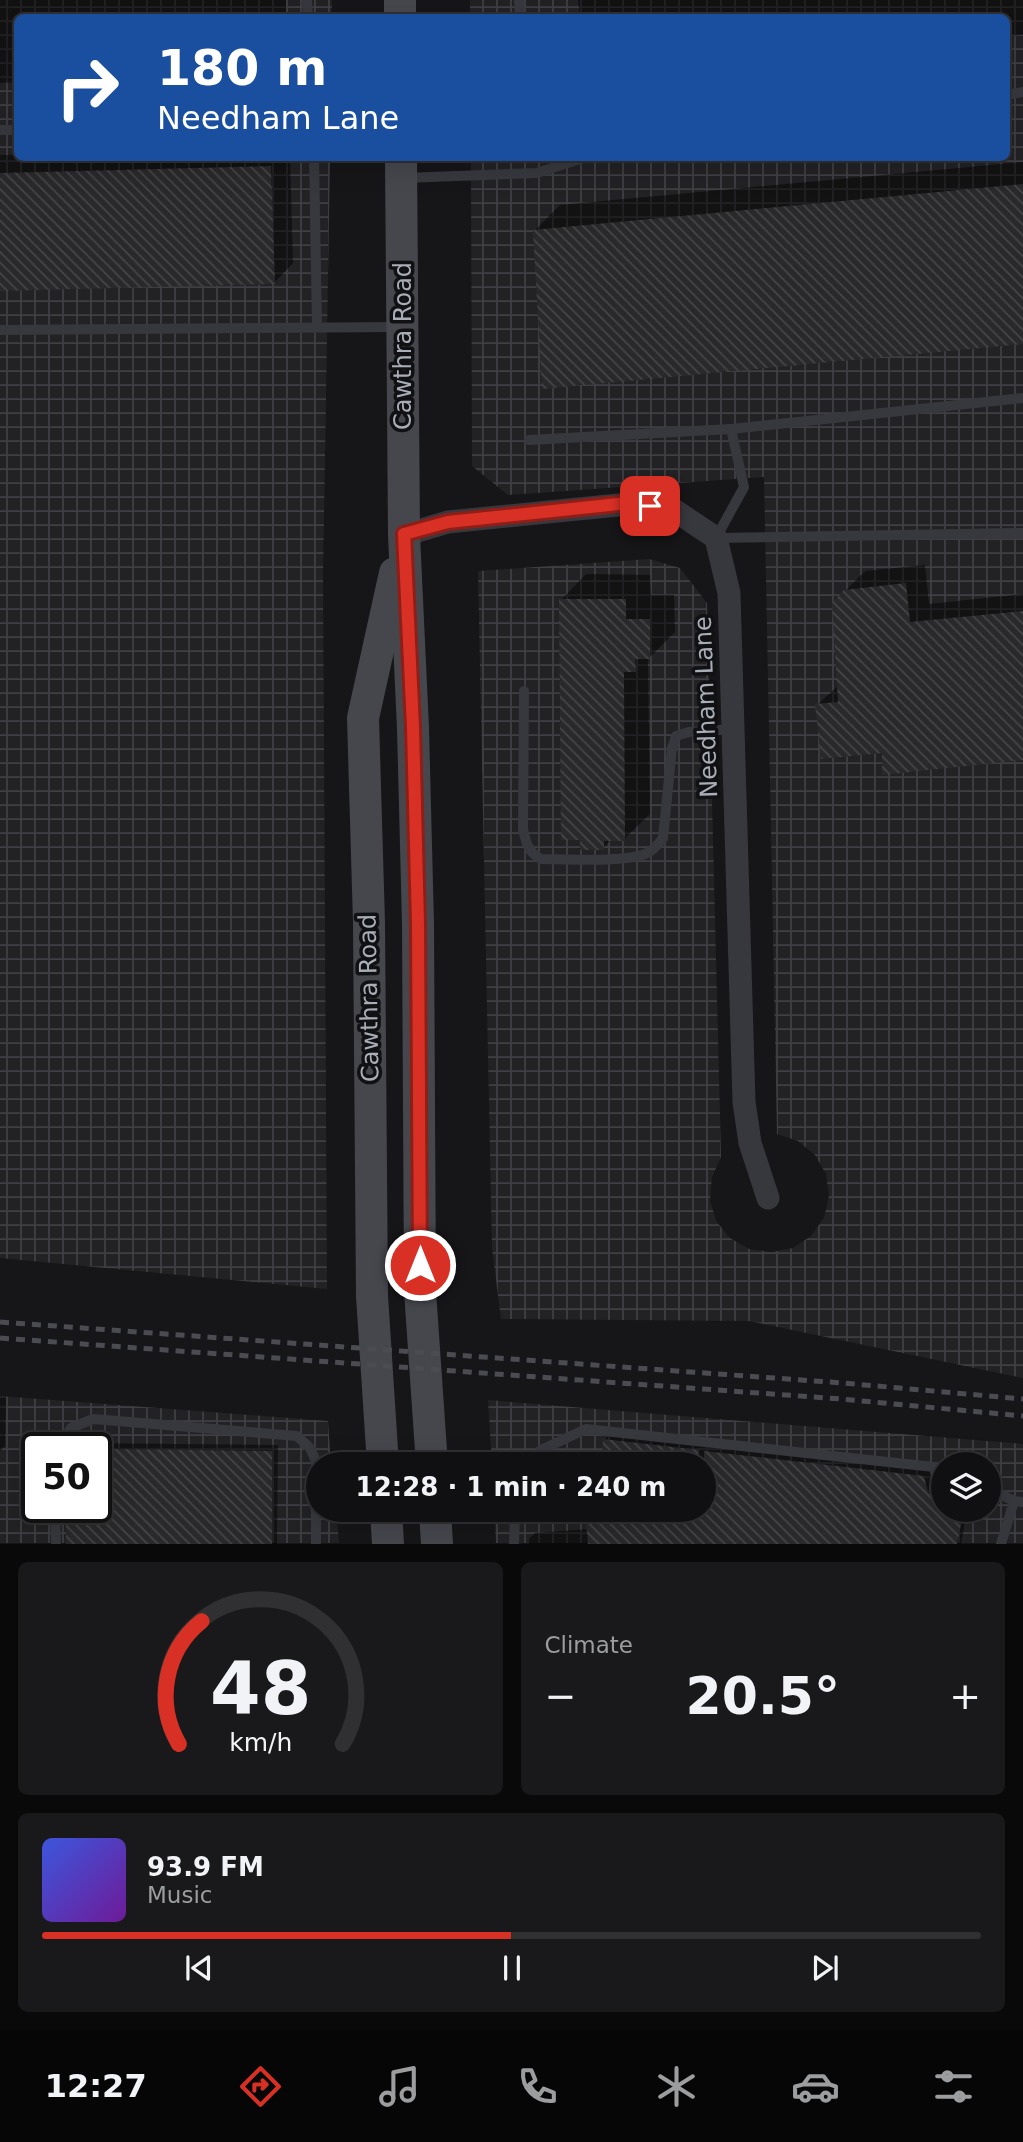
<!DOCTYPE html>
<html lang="en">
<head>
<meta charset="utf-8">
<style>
  :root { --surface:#101012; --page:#19191b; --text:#f1f3f6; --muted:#9c9d9f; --line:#303032; --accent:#d93025 }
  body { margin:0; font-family:"DejaVu Sans",sans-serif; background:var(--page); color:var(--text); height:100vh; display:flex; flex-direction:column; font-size:26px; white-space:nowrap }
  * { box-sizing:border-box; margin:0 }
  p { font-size:23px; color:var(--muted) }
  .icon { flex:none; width:38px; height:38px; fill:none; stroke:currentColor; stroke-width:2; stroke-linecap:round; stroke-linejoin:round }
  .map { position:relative; height:1544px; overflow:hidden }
  .panel { display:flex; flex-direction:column; gap:18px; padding:18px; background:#09090a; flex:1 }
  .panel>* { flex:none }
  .top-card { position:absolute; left:14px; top:14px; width:996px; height:147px; border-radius:10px; box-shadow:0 7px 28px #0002,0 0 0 2px var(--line); background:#1a4fa0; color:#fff; overflow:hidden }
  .buttons { position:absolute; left:931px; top:1452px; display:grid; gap:14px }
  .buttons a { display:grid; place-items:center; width:70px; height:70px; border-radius:50%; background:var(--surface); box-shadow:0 7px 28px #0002,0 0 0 2px var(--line); font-size:35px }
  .speed { position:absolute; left:21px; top:1432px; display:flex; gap:14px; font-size:35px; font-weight:700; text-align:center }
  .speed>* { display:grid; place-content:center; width:91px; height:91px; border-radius:50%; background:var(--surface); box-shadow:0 7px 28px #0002,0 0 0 2px var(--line); line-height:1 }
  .speed .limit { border:4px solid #111; border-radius:10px; background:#fff; color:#111 }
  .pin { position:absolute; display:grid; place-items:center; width:60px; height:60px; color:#fff; margin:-30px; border-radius:14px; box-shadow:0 4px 10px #0006 }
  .me { position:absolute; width:77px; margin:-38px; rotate:0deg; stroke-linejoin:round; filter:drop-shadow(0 0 5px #0008) }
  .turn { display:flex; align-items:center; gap:24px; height:147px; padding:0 28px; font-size:32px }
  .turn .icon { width:91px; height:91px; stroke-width:2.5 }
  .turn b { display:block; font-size:49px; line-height:60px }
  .big { font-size:52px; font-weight:700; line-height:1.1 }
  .panel .widget { flex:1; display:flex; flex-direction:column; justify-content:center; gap:10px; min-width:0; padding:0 24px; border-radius:10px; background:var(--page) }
  .panel .dial { align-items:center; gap:0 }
  .dial svg { height:182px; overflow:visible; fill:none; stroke:var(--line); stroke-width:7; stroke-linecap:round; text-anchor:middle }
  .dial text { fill:var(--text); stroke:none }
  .song { display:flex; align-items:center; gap:21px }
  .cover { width:84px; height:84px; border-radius:10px; background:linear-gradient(135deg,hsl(230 70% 55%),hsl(280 70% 35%)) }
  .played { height:7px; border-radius:4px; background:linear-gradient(90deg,var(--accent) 50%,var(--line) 50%) }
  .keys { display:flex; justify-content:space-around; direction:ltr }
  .heat { display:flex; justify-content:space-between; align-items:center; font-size:38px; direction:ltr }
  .panel .tiles { flex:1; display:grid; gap:18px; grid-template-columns:1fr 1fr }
  .widget:last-child { grid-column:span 2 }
  .trip { position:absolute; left:306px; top:1452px; width:410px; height:70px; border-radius:35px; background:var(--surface); box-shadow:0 7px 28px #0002,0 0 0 2px var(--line); font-weight:700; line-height:70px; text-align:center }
  .tabs { display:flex; height:112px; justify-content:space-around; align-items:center; background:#060607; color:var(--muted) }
  .tabs .icon { width:49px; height:49px }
  .tabs .active { color:var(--accent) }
  .tabs b { font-size:32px; color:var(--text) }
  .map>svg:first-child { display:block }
</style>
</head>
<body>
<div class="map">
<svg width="1023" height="1544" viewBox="0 0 1023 1544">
  <defs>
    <pattern id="industrial-grid" width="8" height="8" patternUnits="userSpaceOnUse" patternTransform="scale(1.75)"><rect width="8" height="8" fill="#222225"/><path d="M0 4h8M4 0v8" fill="none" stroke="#3f3f43"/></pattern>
    <pattern id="building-back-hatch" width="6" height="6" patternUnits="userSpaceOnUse" patternTransform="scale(1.75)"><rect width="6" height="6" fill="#29292c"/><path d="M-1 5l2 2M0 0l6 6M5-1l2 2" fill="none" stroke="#454548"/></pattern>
  </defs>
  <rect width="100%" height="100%" fill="#161618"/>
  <g fill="url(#industrial-grid)" fill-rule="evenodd">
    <path d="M 0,0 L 332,0 L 331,17 L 18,18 L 18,158 L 330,158 L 323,573 L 327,1289 L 0,1258 Z"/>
    <path d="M 470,0 L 1023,0 L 1023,1378 L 749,1321 L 501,1319 L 492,1248 L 478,571 L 649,559 L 680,568 L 707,603 L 721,1157 L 712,1177 L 710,1200 L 716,1221 L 730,1238 L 749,1249 L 771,1252 L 793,1248 L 811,1236 L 824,1218 L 829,1196 L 826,1174 L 815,1155 L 798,1141 L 777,1134 L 764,477 L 508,495 L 472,466 L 471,158 L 1006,158 L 1006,18 L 470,18 Z"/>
    <path d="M 0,1396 L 328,1421 L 331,1465 L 318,1465 L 318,1510 L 336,1510 L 339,1543 L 0,1543 ZM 37,1447 L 96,1447 L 96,1507 L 37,1507 Z"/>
    <path d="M 488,1400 L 1023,1444 L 1023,1543 L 496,1543 L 494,1510 L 704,1510 L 704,1465 L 492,1465 ZM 943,1465 L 989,1465 L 989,1510 L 943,1510 Z"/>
  </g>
  <g fill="#0007">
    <path d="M 0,0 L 286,0 L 286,18 L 18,18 L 18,82 L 0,83 Z"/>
    <path d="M 578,0 L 1023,0 L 1023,35 L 1006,36 L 1006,18 L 580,18 Z"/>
    <path d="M 0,155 L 18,155 L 18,158 L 290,158 L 293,263 L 274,283 L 0,289 Z"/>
    <path d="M 1023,162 L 1023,343 L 535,230 L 560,205 Z"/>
    <path d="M 925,565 L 929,604 L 1023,594 L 1023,759 L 884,751 L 817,705 L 839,685 L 845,591 L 865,571 Z"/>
    <path d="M 586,574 L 650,575 L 651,595 L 674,595 L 675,632 L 648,659 L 650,814 L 624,839 L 612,839 L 603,848 L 561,600 Z"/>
    <path d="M 0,1398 L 6,1398 L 5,1446 L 0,1451 Z"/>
    <path d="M 610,1434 L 930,1471 L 934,1487 L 943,1487 L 943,1510 L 967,1510 L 961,1544 L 529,1544 L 529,1539 L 535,1533 L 589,1529 L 704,1510 L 704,1465 L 604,1465 L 604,1440 Z"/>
    <path d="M 75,1443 L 278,1445 L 277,1544 L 68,1544 L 69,1507 L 96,1507 L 96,1447 L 71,1447 Z"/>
  </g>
  <g fill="url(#building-back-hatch)">
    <path d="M 271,166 L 275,284 L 0,291 L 0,173 Z"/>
    <path d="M 1023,184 L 1023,344 L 542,389 L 533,230 Z"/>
    <path d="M 906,583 L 910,622 L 1023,611 L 1023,760 L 882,775 L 882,753 L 821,759 L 815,704 L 838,702 L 832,603 L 844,590 Z"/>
    <path d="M 559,599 L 626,599 L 626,619 L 650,619 L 650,659 L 635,659 L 636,672 L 624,672 L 625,841 L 604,841 L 604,850 L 580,850 L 580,840 L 561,840 Z"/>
    <path d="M 603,1439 L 699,1450 L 698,1465 L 602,1465 Z"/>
    <path d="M 96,1449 L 272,1451 L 272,1544 L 66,1544 L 66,1507 L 96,1507 Z"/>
    <path d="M 704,1451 L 924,1476 L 928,1493 L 943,1491 L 943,1510 L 964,1510 L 957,1544 L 588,1544 L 585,1510 L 704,1510 Z"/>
  </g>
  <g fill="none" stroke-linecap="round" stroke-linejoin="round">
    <g stroke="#37383d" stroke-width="10">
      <path d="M 307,0 L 308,18"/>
      <path d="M 519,0 L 520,18"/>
      <path d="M 1006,95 L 1023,92"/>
      <path d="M 0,130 L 18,130"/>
      <path d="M 314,158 L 317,326"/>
      <path d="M 404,178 L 537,173 L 583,158"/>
      <path d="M 0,330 L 400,327"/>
      <path d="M 731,429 L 1023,398"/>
      <path d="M 529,440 L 731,429 L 744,487 L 716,538 L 1023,533"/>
      <path d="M 524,691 L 523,829 C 526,843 528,852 541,859 C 565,859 627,863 647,853 C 654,850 658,844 663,838 L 672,748 L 676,736 L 689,732 L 733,729"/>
      <path d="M 59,1447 L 71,1428 L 93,1419 L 297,1436 L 310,1448 L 316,1461 L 316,1544"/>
      <path d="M 527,1465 L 541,1450 L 586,1429 L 943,1468"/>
      <path d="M 989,1488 L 1014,1501 L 1023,1502"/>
      <path d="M 55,1507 L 56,1544"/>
      <path d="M 514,1544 L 515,1510"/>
      <path d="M 1001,1544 L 1014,1501"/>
    </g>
    <path stroke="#37383d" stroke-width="23" d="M 404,535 L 448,522 L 628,504 L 671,508 L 716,538 L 729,593 L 744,1102 L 750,1143 L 768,1198"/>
    <g stroke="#45474d" stroke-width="32">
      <path d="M 400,0 L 400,18"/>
      <path d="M 401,158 L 404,535 L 413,728 L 418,924 L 420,1291 L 432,1465"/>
      <path d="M 383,1465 L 372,1296 L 369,923 L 363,718 L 395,573"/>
      <path d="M 386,1510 L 388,1544"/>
      <path d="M 435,1510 L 437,1544"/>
    </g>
    <g stroke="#4a4c52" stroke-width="5" stroke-dasharray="9 7" stroke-linecap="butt">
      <path d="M 0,1322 L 843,1383 L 1023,1399"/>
      <path d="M 0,1338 L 841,1399 L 1023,1416"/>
    </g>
  </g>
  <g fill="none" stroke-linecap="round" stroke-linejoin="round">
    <g stroke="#8d1f18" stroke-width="18">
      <path id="route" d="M 420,1265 L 418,924 L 413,727 L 404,534 L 448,522 L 628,503 L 650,506"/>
    </g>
    <use href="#route" stroke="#d93025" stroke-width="12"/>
  </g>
  <g text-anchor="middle" stroke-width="7" stroke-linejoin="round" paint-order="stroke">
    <g font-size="24" fill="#a8adb8" stroke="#111113">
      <text transform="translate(403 346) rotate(-90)" y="8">Cawthra Road</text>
      <text transform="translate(706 707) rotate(-92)" y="8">Needham Lane</text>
      <text transform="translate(369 998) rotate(-91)" y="8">Cawthra Road</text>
    </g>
  </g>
</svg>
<div class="buttons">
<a><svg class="icon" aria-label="layers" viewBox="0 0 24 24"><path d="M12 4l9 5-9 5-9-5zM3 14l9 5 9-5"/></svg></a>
</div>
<div class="speed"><div class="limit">50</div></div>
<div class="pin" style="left:650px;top:506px;background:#d93025"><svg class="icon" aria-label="arrive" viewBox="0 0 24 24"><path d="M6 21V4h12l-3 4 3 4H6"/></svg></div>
<svg class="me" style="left:420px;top:1265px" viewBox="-20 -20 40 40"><circle r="17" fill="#d93025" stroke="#fff" stroke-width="3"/><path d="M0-11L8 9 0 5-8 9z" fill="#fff"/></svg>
<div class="trip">12:28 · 1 min · 240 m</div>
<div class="top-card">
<div class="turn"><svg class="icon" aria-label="right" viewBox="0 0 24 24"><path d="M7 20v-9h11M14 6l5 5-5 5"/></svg><div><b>180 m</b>Needham Lane</div></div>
</div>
</div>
<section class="panel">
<div class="tiles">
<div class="widget dial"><svg viewBox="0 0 100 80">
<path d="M14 69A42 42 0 1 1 86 69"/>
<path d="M14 69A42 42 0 0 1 24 15" stroke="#d93025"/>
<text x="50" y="56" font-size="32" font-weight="700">48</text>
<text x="50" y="72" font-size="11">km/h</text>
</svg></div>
<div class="widget"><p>Climate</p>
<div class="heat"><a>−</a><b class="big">20.5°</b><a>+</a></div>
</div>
<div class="widget">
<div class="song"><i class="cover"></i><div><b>93.9 FM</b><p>Music</p></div></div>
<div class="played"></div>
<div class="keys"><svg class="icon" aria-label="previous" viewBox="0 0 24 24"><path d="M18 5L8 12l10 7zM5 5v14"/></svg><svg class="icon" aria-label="pause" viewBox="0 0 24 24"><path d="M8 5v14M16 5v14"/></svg><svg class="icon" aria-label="next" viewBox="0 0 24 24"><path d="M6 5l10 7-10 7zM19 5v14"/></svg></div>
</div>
</div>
</section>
<nav class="tabs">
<b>12:27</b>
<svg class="icon active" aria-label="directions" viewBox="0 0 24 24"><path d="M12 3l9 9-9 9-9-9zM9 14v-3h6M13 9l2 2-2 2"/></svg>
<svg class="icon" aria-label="music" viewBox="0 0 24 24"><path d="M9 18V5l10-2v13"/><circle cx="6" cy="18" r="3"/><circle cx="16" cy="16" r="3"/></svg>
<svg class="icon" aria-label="phone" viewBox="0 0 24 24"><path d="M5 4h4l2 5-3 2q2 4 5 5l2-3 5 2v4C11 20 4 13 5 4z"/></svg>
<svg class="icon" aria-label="climate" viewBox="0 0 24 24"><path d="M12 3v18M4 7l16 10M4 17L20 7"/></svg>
<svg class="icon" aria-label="car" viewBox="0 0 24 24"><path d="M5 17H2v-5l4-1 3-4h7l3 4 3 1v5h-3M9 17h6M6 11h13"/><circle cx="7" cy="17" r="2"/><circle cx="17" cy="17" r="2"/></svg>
<svg class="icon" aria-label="filters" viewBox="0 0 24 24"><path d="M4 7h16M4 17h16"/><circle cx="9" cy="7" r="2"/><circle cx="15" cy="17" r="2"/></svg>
</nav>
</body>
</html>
